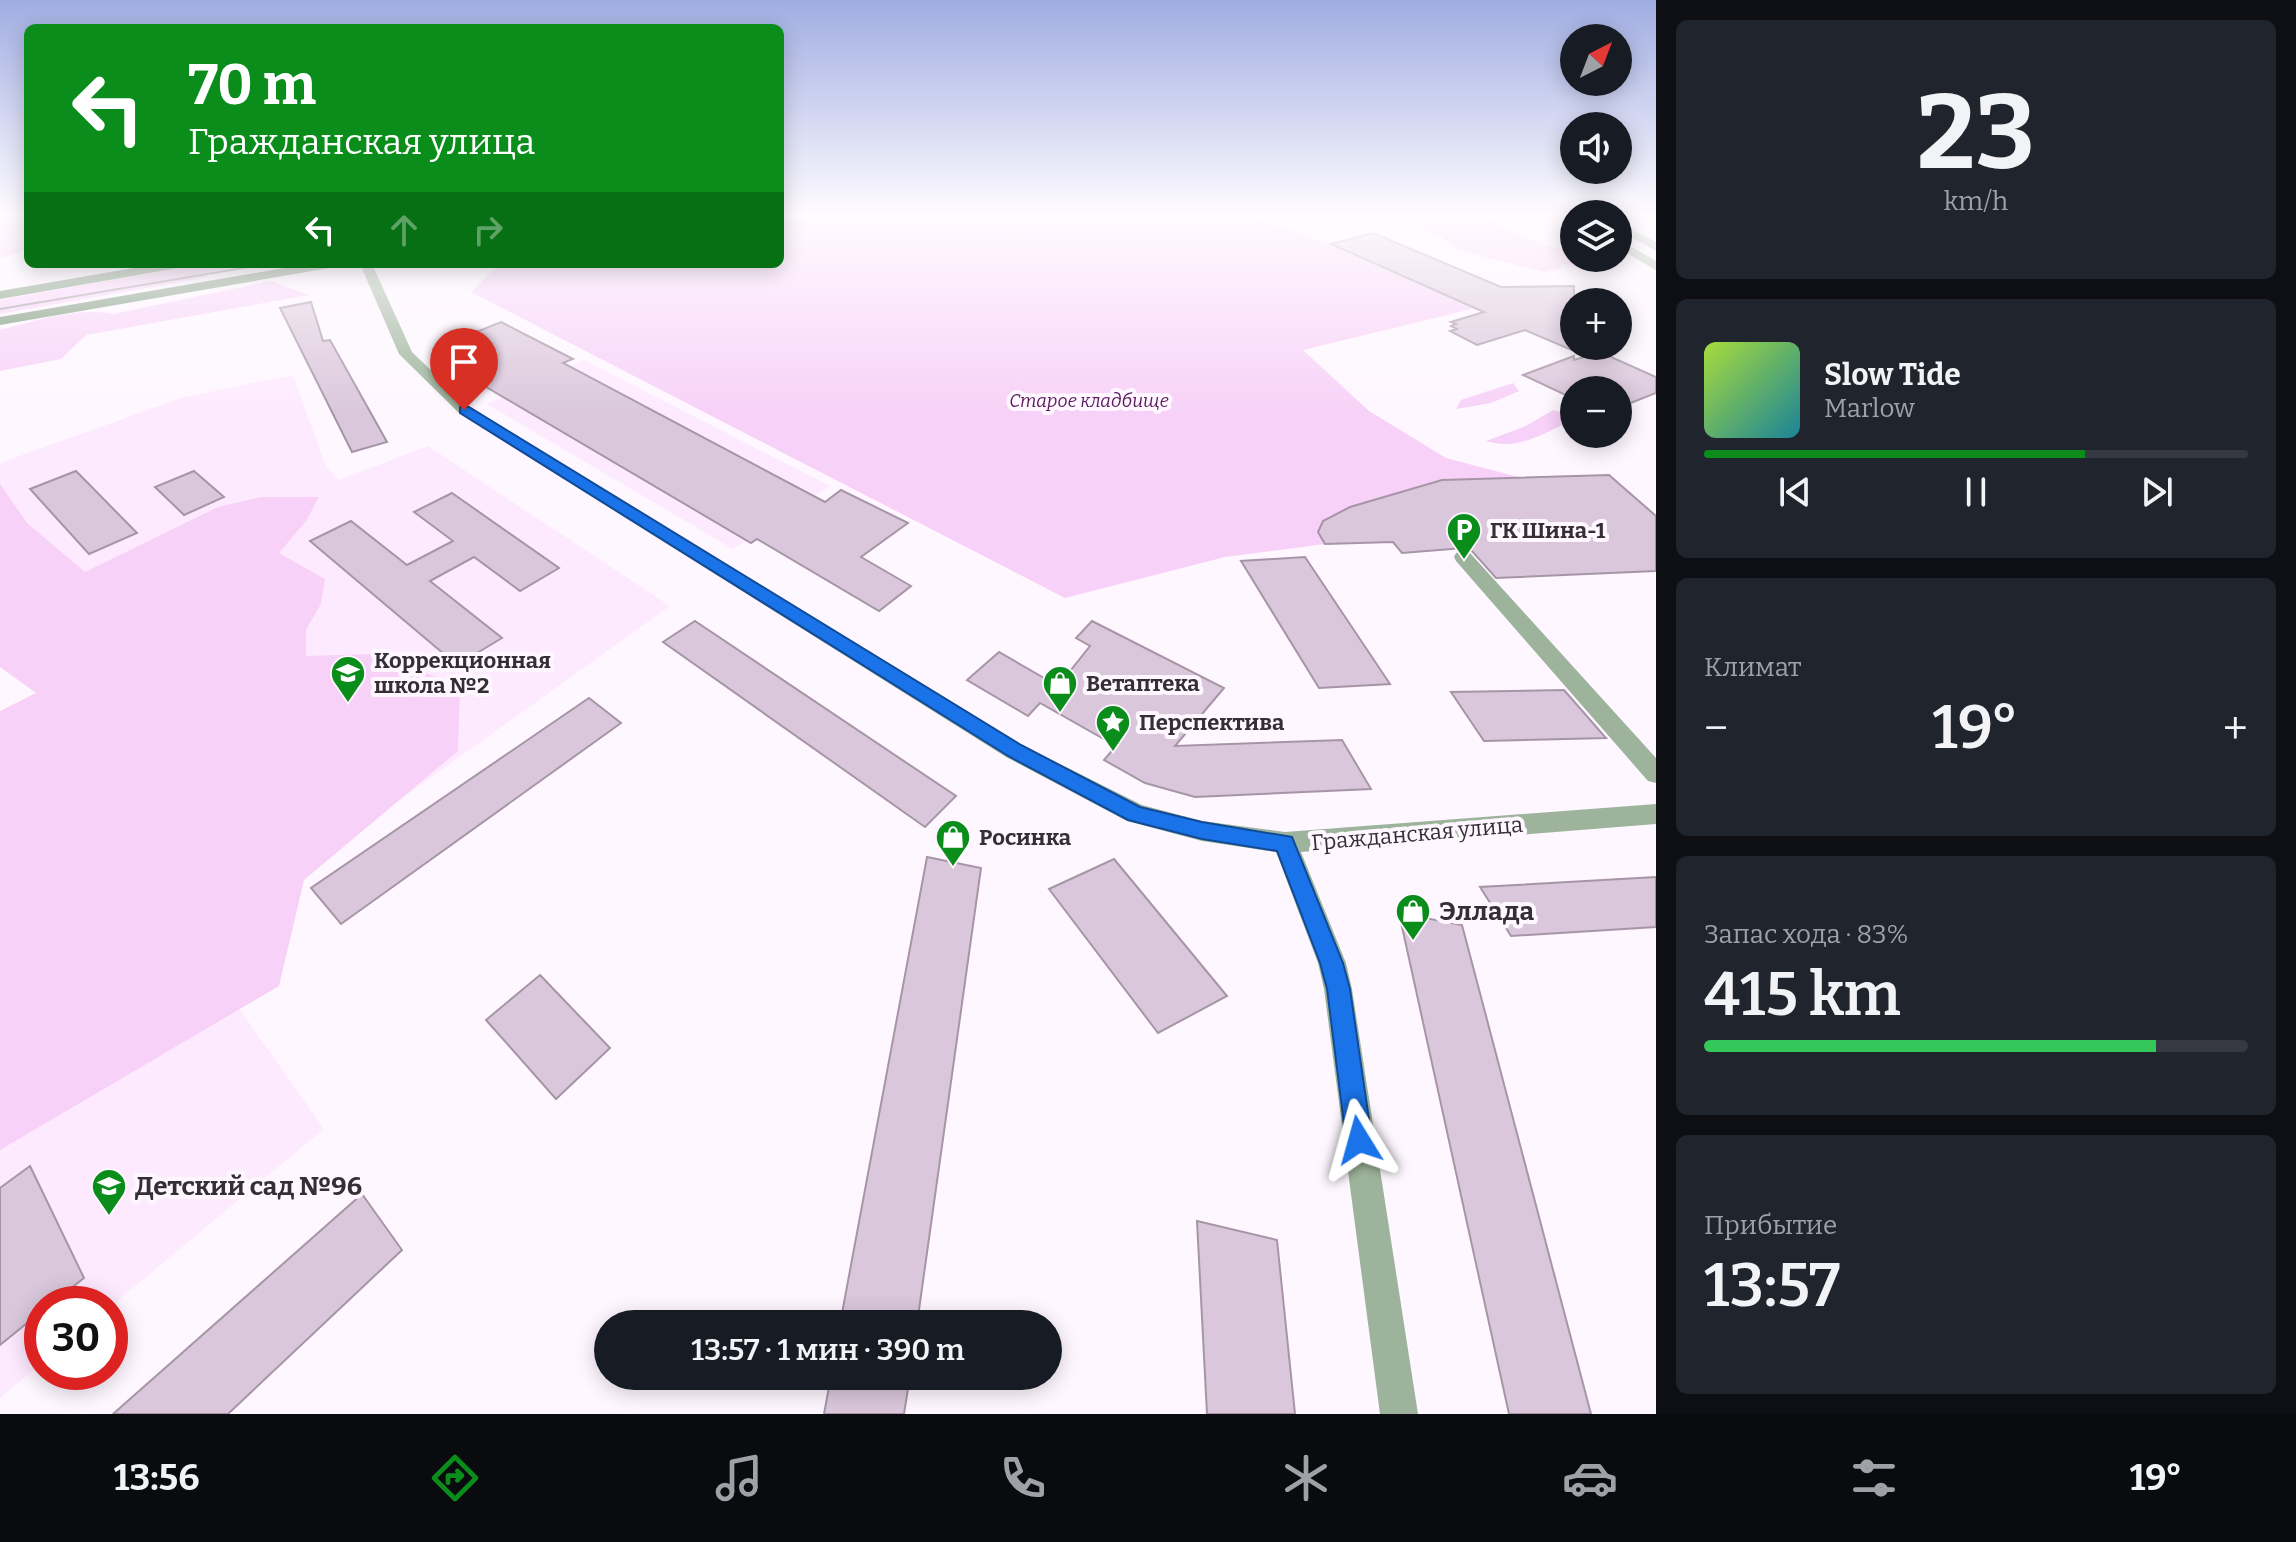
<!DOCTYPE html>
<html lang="ru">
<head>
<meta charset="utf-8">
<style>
  :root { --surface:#171b24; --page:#20242c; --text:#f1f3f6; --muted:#9ea1a6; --line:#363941; --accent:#0a8d1a }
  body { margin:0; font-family:Bitter,serif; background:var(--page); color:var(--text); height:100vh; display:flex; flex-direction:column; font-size:30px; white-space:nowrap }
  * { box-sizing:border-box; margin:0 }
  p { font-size:26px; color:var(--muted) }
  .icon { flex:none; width:44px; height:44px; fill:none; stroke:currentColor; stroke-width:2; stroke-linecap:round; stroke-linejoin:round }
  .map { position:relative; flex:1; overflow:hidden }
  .panel { display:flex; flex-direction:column; gap:20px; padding:20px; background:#0d0f14; width:640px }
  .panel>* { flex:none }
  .guide { position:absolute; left:24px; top:24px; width:760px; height:244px; border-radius:12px; box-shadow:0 4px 20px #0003; background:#0a8d1a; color:#fff; overflow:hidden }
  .needle { width:52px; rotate:42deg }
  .tools { position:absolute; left:1560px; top:24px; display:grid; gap:16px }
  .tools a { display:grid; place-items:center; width:72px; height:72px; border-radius:50%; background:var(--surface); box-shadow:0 4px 20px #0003; font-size:40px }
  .speed { position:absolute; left:24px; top:1286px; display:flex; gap:16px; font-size:40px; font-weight:700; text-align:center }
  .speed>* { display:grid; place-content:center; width:104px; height:104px; border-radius:50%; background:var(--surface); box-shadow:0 4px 20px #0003; line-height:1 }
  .speed .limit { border:12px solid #d22; background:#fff; color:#111 }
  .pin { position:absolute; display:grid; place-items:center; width:68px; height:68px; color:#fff; margin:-82px -34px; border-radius:50% 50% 50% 0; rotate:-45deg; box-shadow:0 0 8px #0007 }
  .pin .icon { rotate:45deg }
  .me { position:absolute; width:88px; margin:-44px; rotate:352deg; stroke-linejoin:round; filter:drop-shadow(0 0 6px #0008) }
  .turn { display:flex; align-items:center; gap:28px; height:168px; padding:0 32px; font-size:36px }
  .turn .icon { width:104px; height:104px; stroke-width:2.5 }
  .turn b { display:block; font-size:56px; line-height:68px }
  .lanes { display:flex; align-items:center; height:76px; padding:0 32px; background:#0003; justify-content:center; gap:40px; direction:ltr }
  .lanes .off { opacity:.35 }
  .big { font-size:60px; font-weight:600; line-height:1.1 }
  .panel .widget { flex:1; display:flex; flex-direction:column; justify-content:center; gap:12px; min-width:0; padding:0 28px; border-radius:12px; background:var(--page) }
  .panel .dial { align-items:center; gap:0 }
  .dial b { font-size:104px; line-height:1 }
  .song { display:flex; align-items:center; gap:24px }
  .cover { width:96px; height:96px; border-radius:12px; background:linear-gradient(135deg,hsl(80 70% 55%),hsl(190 70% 35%)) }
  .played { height:8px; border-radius:4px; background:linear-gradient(90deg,var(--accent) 70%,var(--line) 70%) }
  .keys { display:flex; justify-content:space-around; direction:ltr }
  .heat { display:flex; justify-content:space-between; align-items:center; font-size:44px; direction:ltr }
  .charge { height:12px; border-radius:6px; background:linear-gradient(90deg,#34c759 83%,var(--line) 0) }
  .trip { position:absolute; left:594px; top:1310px; width:468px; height:80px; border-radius:40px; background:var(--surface); box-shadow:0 4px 20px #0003; font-weight:600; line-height:80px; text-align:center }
  .menu { display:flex; height:128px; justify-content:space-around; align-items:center; background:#090b0e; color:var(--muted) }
  .menu .icon { width:56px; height:56px }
  .menu .current { color:var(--accent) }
  .menu b { font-size:36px; color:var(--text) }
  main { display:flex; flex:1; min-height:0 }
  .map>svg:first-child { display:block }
</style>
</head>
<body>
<main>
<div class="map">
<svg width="1656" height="1414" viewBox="0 0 1656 1414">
  <rect width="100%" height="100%" fill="#fef7ff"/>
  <g fill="#feeaff">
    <path d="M 584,360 L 830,486 L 733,549 L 487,404 Z"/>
    <path d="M 293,375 L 326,467 L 339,480 L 428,446 L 670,606 L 305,868 L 0,516 L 0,463 L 181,398 Z"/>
    <path d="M 238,1007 L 324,1129 L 110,1307 L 110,1304 L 42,1304 L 42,1363 L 0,1398 L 0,1046 Z"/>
  </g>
  <g fill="#f7d1f8">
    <path d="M 0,216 L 28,216 L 28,244 L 19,253 L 0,258 Z"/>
    <path d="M 814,216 L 1250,216 L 1329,244 L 1461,303 L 1480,307 L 1303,350 L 1369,411 L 1446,458 L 1522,478 L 1323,521 L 1318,532 L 1325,544 L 1225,557 L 1065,598 L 471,292 L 499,264 L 780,264 L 780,221 Z"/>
    <path d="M 1439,216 L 1489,216 C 1502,231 1549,248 1570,250 L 1574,258 L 1582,258 L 1593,268 L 1561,264 L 1563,268 L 1545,272 L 1458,250 L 1443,238 L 1416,226 L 1441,221 L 1442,218 Z"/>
    <path d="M 202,264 L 259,264 L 213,271 L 203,278 L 0,314 L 0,300 Z"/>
    <path d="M 271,281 L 309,295 L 86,335 L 61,359 L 0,371 L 0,330 C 36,321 76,307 113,314 Z"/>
    <path d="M 1513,383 L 1519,391 L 1491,403 L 1456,409 L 1461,400 Z"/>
    <path d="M 1553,410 L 1567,414 L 1564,424 C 1538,437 1515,450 1486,441 L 1526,426 Z"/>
    <path d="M 0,484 L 27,523 L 85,572 L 218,507 L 261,497 L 319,497 L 306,521 L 279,553 L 325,579 L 321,604 L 306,630 L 306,656 L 376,654 L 460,686 L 458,751 L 304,880 L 279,986 L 0,1150 L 0,711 L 36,693 L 0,667 Z"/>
  </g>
  <g fill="#dac7db" stroke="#a795a7" stroke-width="2">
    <path d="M 1373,233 L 1501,287 L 1574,286 L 1574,351 L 1525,330 L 1477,345 L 1450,331 L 1457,329 L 1451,326 L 1456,324 L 1451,322 L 1484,312 L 1331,244 Z"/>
    <path d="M 311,302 L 323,341 L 330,340 L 387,442 L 352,452 L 280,308 Z"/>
    <path d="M 501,322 L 573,359 L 563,363 L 825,502 L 841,490 L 908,523 L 861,557 L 911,586 L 879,611 L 757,539 L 751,543 L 452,367 L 460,364 L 434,349 Z"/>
    <path d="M 1600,352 L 1656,377 L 1656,393 L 1618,408 L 1618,390 L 1574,390 L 1574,399 L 1523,375 L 1574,356 L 1574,360 Z"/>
    <path d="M 76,471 L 137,533 L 89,554 L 30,489 Z"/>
    <path d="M 194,471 L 224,497 L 184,515 L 155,487 Z"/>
    <path d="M 1609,475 L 1656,516 L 1656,571 L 1496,578 L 1472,551 L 1464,548 L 1402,553 L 1393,542 L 1325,544 L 1318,532 L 1323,521 L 1350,507 L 1442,480 Z"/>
    <path d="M 452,493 L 559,568 L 520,591 L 474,557 L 430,581 L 502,638 L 457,665 L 310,541 L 351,521 L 407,565 L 453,541 L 414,512 Z"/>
    <path d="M 1305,557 L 1390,684 L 1319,688 L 1241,561 Z"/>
    <path d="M 695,621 L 956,796 L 925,827 L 663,642 Z"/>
    <path d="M 1092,621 L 1224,688 L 1175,746 L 1342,740 L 1371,789 L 1195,797 L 1145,783 L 1104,760 L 1116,746 L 1040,703 L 1028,716 L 967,680 L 999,652 L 1058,686 L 1090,646 L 1076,638 Z"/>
    <path d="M 1564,690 L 1606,738 L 1484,741 L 1451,692 Z"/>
    <path d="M 589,698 L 621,723 L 341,924 L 311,888 Z"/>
    <path d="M 927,857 L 981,868 L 917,1324 L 840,1324 Z"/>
    <path d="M 1114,859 L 1227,996 L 1158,1033 L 1049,889 Z"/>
    <path d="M 1656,877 L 1656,927 L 1511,936 L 1480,887 Z"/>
    <path d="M 1399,913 L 1462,925 L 1591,1414 L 1509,1414 Z"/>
    <path d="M 540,975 L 610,1048 L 556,1099 L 486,1020 Z"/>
    <path d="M 30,1166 L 84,1278 L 51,1304 L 42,1304 L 42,1311 L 0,1345 L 0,1188 Z"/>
    <path d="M 362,1194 L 402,1250 L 228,1414 L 113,1414 Z"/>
    <path d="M 1197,1221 L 1277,1240 L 1295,1414 L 1207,1414 Z"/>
    <path d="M 831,1376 L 910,1376 L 904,1414 L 824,1414 Z"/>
  </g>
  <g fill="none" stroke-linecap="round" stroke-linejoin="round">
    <g fill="#9db39b" fill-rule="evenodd">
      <path d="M 360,264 L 372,264 L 412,352 L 469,407 L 1022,745 L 1142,805 L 1202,821 L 1285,832 L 1656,804 L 1656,824 L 1301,852 L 1346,963 L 1352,989 L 1418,1414 L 1380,1414 L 1324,989 L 1318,963 L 1276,852 L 1202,841 L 1127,821 L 1006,757 L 459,413 L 399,354 Z"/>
      <path d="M 1463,551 L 1470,553 L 1656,758 L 1656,783 L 1648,781 L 1456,561 L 1454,557 L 1456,553 Z"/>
    </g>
    <g fill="#9db39b" fill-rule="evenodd">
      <path d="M 1618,222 L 1656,242 L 1656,251 L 1618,230 Z"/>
      <path d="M 1618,239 L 1656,261 L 1656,270 L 1618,248 Z"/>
    </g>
    <g fill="#70906e" fill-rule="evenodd">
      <path d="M 157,264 L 184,264 L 178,268 L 0,299 L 0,291 Z"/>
      <path d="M 307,264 L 335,264 L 329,268 L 0,325 L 0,317 Z"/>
    </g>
    <path stroke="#9b949c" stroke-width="2" d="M 0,309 L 267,264"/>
  </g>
  <linearGradient id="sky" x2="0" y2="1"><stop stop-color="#a0ade2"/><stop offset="0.52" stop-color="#fffbff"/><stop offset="1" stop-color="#fffbff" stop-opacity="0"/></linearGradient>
  <rect width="1656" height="414" fill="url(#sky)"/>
  <path fill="#1a73e8" stroke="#114b97" stroke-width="2" d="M 460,407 L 469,407 L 1021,745 L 1140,807 L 1202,822 L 1292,837 L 1343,963 L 1350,989 L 1372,1140 L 1369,1149 L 1359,1153 L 1350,1149 L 1346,1140 L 1327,989 L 1320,963 L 1277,851 L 1202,839 L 1128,820 L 1008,756 L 460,413 Z"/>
  <defs>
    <g id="parking-pin" transform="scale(1.8)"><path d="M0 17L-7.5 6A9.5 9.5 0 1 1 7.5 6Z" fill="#0a8d1a" stroke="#fef7ff"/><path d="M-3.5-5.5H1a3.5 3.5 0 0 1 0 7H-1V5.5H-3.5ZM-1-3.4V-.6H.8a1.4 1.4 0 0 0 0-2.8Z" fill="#fff"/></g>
    <g id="school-pin" transform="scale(1.8)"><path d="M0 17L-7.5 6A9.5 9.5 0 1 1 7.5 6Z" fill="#0a8d1a" stroke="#fef7ff"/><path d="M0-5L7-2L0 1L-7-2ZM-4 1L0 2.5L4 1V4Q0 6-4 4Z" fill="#fff"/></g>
    <g id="shop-pin" transform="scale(1.8)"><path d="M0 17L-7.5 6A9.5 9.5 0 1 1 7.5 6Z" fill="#0a8d1a" stroke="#fef7ff"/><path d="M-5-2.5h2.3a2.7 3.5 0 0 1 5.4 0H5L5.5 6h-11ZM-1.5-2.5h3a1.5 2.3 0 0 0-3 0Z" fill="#fff"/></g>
    <g id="sight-pin" transform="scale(1.8)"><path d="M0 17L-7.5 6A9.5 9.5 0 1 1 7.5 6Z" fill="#0a8d1a" stroke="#fef7ff"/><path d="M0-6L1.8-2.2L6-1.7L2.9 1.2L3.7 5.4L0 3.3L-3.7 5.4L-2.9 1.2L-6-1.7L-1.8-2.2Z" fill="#fff"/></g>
  </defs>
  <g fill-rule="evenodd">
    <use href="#parking-pin" x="1464" y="530"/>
    <use href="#school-pin" x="348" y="673"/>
    <use href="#shop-pin" x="1060" y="683"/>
    <use href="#sight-pin" x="1113" y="722"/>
    <use href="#shop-pin" x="953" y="837"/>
    <use href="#shop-pin" x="1413" y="911"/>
    <use href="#school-pin" x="109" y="1186"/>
  </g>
  <g text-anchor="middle" stroke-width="8" stroke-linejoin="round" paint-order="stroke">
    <g font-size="18" font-style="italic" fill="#581c5c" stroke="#fef7ff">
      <text x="1089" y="407">Старое кладбище</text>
    </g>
    <g font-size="22" font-weight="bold" fill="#352e36" stroke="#fef7ff" text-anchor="start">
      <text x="1490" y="538">ГК Шина-1</text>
      <text x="374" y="668">Коррекционная<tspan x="374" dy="25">школа №2</tspan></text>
      <text x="1086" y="691">Ветаптека</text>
      <text x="1139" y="730">Перспектива</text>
      <text x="979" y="845">Росинка</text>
    </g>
    <g font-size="22" fill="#352e36" stroke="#fef7ff">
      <text transform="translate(1417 833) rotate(-5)" y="8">Гражданская улица</text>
    </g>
    <g font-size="26" font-weight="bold" fill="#352e36" stroke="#fef7ff" text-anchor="start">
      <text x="1439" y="920">Эллада</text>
      <text x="135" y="1195">Детский сад №96</text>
    </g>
  </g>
</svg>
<div class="tools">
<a><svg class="needle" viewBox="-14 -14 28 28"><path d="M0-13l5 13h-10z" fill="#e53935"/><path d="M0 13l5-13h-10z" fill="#9ea1a6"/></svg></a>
<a><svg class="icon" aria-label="sound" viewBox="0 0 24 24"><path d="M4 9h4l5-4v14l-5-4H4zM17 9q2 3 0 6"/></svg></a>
<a><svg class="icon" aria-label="layers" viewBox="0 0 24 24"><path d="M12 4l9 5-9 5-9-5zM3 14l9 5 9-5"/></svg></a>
<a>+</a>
<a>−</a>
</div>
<div class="speed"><div class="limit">30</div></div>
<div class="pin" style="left:464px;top:410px;background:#d93025"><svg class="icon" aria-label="arrive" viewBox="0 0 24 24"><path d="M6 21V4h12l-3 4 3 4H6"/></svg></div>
<svg class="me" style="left:1359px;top:1140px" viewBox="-20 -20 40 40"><path d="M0-17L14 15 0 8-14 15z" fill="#1a73e8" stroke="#fff" stroke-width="4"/></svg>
<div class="trip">13:57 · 1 мин · 390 m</div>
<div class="guide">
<div class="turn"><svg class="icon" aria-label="left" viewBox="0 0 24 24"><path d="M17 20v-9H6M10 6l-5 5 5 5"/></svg><div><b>70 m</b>Гражданская улица</div></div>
<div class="lanes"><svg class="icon" aria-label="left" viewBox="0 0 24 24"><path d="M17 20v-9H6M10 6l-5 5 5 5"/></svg><svg class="icon off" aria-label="ahead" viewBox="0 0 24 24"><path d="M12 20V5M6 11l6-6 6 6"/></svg><svg class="icon off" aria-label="right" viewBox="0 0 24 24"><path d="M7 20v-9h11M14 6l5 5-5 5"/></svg></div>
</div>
</div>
<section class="panel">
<div class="widget dial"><b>23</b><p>km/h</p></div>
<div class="widget">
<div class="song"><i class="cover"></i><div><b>Slow Tide</b><p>Marlow</p></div></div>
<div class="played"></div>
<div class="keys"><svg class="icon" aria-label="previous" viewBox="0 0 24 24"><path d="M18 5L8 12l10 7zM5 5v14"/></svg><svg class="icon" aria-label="pause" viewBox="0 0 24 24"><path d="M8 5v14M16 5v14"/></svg><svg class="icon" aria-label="next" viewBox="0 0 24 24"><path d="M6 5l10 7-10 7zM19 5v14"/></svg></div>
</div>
<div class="widget"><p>Климат</p>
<div class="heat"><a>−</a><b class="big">19°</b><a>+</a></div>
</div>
<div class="widget"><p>Запас хода · 83%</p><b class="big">415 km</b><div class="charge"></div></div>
<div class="widget"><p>Прибытие</p><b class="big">13:57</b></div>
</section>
</main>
<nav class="menu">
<b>13:56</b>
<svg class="icon current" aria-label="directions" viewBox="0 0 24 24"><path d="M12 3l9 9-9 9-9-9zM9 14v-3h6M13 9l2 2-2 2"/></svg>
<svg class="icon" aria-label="music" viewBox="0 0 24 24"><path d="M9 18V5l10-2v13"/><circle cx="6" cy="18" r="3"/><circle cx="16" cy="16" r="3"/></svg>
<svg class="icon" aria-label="phone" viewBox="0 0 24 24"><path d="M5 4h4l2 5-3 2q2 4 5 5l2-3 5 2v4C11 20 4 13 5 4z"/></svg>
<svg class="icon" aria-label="climate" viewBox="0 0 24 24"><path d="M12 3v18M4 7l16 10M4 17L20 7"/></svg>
<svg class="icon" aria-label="car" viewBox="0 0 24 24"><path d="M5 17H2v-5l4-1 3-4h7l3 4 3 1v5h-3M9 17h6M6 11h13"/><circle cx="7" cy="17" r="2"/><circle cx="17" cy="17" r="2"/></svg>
<svg class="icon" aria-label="filters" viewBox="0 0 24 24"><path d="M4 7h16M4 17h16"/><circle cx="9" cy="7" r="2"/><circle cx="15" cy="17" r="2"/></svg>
<b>19°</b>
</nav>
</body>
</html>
